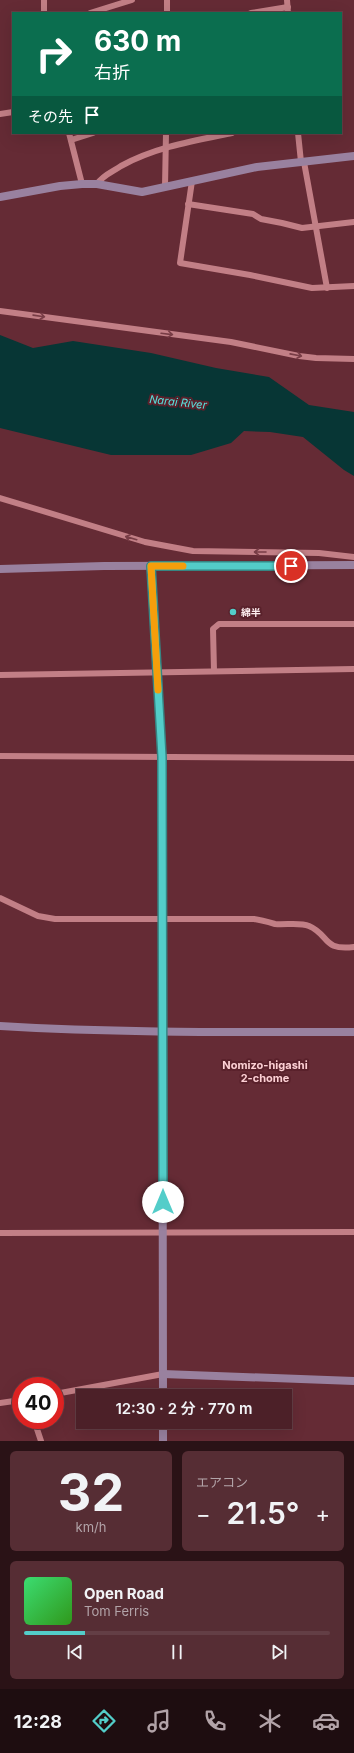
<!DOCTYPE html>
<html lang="ja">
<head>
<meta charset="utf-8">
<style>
  :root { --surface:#4c2028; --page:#562d34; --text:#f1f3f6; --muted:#b2a3a8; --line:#633e45; --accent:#53cdc9 }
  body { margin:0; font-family:Inter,"Noto Sans JP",sans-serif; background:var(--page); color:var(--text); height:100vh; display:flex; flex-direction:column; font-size:15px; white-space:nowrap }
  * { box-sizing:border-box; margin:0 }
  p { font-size:13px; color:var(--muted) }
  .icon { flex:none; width:22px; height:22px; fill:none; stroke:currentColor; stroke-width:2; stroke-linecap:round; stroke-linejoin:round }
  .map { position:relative; height:1441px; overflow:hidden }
  .drawer { display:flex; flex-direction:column; gap:10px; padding:10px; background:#2a1216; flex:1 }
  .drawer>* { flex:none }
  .banner { position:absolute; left:12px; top:12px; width:330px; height:122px; border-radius:0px; box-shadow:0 4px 16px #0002,0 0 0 1px var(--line); background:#0b6e4f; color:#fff; overflow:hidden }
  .speed { position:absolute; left:12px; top:1377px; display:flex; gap:8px; font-size:20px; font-weight:700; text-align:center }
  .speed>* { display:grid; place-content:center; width:52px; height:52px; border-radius:50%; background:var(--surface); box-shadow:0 4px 16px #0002,0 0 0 1px var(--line); line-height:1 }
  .speed .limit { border:6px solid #d22; background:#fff; color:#111 }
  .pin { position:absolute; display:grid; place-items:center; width:34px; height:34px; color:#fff; margin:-17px; border:2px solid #fff; border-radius:50%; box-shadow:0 1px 4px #0007 }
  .me { position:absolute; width:44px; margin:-22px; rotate:0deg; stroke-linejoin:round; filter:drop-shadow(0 0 3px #0008) }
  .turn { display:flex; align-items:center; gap:14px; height:84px; padding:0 16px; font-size:18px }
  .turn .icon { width:52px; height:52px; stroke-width:2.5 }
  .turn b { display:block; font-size:28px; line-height:34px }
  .then { display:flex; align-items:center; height:38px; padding:0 16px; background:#0003; gap:8px; font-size:15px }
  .big { font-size:30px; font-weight:600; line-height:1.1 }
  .drawer .tile { flex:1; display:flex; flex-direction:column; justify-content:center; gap:6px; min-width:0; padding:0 14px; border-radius:6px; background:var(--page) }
  .drawer .dial { align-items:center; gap:0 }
  .dial b { font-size:52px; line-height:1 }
  .song { display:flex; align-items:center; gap:12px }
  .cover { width:48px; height:48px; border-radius:6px; background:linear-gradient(135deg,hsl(140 70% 55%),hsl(110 70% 35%)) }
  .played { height:4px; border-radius:2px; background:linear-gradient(90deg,var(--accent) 20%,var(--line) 20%) }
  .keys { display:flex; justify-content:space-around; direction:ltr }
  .heat { display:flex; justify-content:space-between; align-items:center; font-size:22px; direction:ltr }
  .drawer .tiles { flex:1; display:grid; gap:10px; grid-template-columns:1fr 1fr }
  .tile:last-child { grid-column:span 2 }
  .trip { position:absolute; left:76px; top:1389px; width:216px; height:40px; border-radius:0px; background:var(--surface); box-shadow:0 4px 16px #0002,0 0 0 1px var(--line); font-weight:600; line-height:40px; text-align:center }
  .dock { display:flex; height:64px; justify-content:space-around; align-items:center; background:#1e0d10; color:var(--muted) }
  .dock .icon { width:28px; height:28px }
  .dock .selected { color:var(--accent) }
  .dock b { font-size:18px; color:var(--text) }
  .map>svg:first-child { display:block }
</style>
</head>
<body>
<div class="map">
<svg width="354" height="1441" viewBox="0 0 354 1441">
  <rect width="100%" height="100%" fill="#652b35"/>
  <path fill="#073635" d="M 0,335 L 33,348 L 73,341 L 151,353 L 216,368 L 269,377 L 309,405 L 354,412 L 354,476 L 344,470 L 303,437 L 270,432 L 244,431 L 231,443 L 191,455 L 111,455 L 0,428 Z"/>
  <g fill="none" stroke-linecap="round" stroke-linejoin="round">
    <g stroke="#c27f86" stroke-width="6">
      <path d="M 287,0 L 288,13"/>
      <path d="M 44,13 L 44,0"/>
      <path d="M 90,13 L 132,0"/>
      <path d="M 167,13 L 167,0"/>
      <path d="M 251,13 L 288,7"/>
      <path d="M 0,114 L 13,112"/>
      <path d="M 69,133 L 82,184"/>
      <path d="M 298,133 L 301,162"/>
      <path d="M 71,140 L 93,133"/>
      <path d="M 304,162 L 327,288"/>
      <path d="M 192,181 L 180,263 L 250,275 L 312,288 L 354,286"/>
      <path d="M 97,184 C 103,175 112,172 121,166 C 156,147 193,141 232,133"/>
      <path d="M 165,187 L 166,133"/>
      <path d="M 188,204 L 253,214 L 261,219 L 282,223 L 302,228 L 354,222"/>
      <path d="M 0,311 L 231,342 L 299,356 L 316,358 L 354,359"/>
      <path d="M 0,498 L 145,542 L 193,551 L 319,553 L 354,557"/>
      <path d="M 214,671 L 213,629 L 219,624 L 354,624"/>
      <path d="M 0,675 L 354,669"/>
      <path d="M 0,756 L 354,758"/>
      <path d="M 0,898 L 38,916 L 55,919 L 254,919 C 261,920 268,922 275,924 C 286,925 300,922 309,926 C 330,935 322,951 354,947"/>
      <path d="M 0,1233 L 354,1232"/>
      <path d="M 55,1394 L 163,1374"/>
      <path d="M 0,1403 L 21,1400"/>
      <path d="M 34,1420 L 41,1441"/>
    </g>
    <g stroke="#99819f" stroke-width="8">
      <path d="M 0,197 L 60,186 L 82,184 L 97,184 L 142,192 L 257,167 L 354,156"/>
      <path d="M 151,566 L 162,757 L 163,1396"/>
      <path d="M 0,569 L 104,566 L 354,565"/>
      <path d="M 0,1026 C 118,1033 236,1032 354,1032"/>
      <path d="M 163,1374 L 354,1381"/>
      <path d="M 163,1422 L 163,1441"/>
    </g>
  </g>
  <defs><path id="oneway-shaft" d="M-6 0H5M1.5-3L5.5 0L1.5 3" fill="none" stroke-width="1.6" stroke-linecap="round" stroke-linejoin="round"/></defs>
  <g stroke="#783d46">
    <use href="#oneway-shaft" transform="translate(39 316) rotate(8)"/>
    <use href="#oneway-shaft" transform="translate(167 334) rotate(7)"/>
    <use href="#oneway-shaft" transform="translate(296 355) rotate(11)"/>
    <use href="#oneway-shaft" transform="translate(131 538) rotate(-164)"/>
    <use href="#oneway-shaft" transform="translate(260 552) rotate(-180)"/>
  </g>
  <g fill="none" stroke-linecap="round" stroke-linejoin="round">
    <g stroke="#368583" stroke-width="10">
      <path id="route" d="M 163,1202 L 162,757 L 151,566 L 291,566"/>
    </g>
    <use href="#route" stroke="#53cdc9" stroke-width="7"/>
    <path stroke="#f59e0b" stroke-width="7" d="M 158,690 L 151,566 L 183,566"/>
  </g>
  <circle fill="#53cdc9" stroke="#59212b" stroke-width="1.5" cx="233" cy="612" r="4"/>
  <g text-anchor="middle" stroke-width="4" stroke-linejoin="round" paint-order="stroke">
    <g font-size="10" font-weight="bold" fill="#feeef0" stroke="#59212b" text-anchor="start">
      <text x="241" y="616">綿半</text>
    </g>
    <g font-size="11" font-style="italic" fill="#58e3de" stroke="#59212b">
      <text transform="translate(178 402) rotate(6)" y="4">Narai River</text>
    </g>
    <g font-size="11" font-weight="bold" fill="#fdd1d5" stroke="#59212b">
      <text x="265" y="1069">Nomizo-higashi<tspan x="265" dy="13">2-chome</tspan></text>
    </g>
  </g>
</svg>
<div class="speed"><div class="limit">40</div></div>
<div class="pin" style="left:291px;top:566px;background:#d93025"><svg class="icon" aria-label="arrive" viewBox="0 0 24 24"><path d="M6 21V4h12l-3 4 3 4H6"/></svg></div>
<svg class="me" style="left:163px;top:1202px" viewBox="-20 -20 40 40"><circle r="19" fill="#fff"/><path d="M0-13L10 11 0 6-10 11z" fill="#53cdc9"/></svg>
<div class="trip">12:30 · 2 分 · 770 m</div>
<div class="banner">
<div class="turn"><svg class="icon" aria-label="right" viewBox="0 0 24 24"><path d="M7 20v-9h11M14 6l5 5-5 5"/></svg><div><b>630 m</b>右折</div></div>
<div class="then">その先<svg class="icon" aria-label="arrive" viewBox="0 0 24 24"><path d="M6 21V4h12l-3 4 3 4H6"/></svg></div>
</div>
</div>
<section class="drawer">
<div class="tiles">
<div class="tile dial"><b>32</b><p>km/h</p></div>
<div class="tile"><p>エアコン</p>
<div class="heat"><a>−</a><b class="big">21.5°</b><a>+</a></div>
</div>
<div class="tile">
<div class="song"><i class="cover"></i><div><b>Open Road</b><p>Tom Ferris</p></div></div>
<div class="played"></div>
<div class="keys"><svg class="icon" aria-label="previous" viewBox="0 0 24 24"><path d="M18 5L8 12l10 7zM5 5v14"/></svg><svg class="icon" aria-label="pause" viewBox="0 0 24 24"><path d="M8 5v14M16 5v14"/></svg><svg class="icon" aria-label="next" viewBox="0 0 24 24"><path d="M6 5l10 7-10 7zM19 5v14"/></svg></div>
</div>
</div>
</section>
<nav class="dock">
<b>12:28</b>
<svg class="icon selected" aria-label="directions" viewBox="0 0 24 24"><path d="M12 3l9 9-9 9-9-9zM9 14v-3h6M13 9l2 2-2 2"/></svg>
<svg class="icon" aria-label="music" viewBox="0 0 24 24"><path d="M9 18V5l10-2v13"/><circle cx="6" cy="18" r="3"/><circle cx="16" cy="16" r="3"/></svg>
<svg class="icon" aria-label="phone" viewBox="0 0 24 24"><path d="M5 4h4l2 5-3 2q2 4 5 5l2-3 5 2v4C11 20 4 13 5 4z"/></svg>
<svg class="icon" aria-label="climate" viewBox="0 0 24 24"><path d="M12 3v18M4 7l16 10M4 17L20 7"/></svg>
<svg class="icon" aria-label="car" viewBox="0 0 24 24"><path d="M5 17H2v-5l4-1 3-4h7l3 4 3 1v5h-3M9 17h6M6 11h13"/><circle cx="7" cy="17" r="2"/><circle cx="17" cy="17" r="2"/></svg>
</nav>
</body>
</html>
